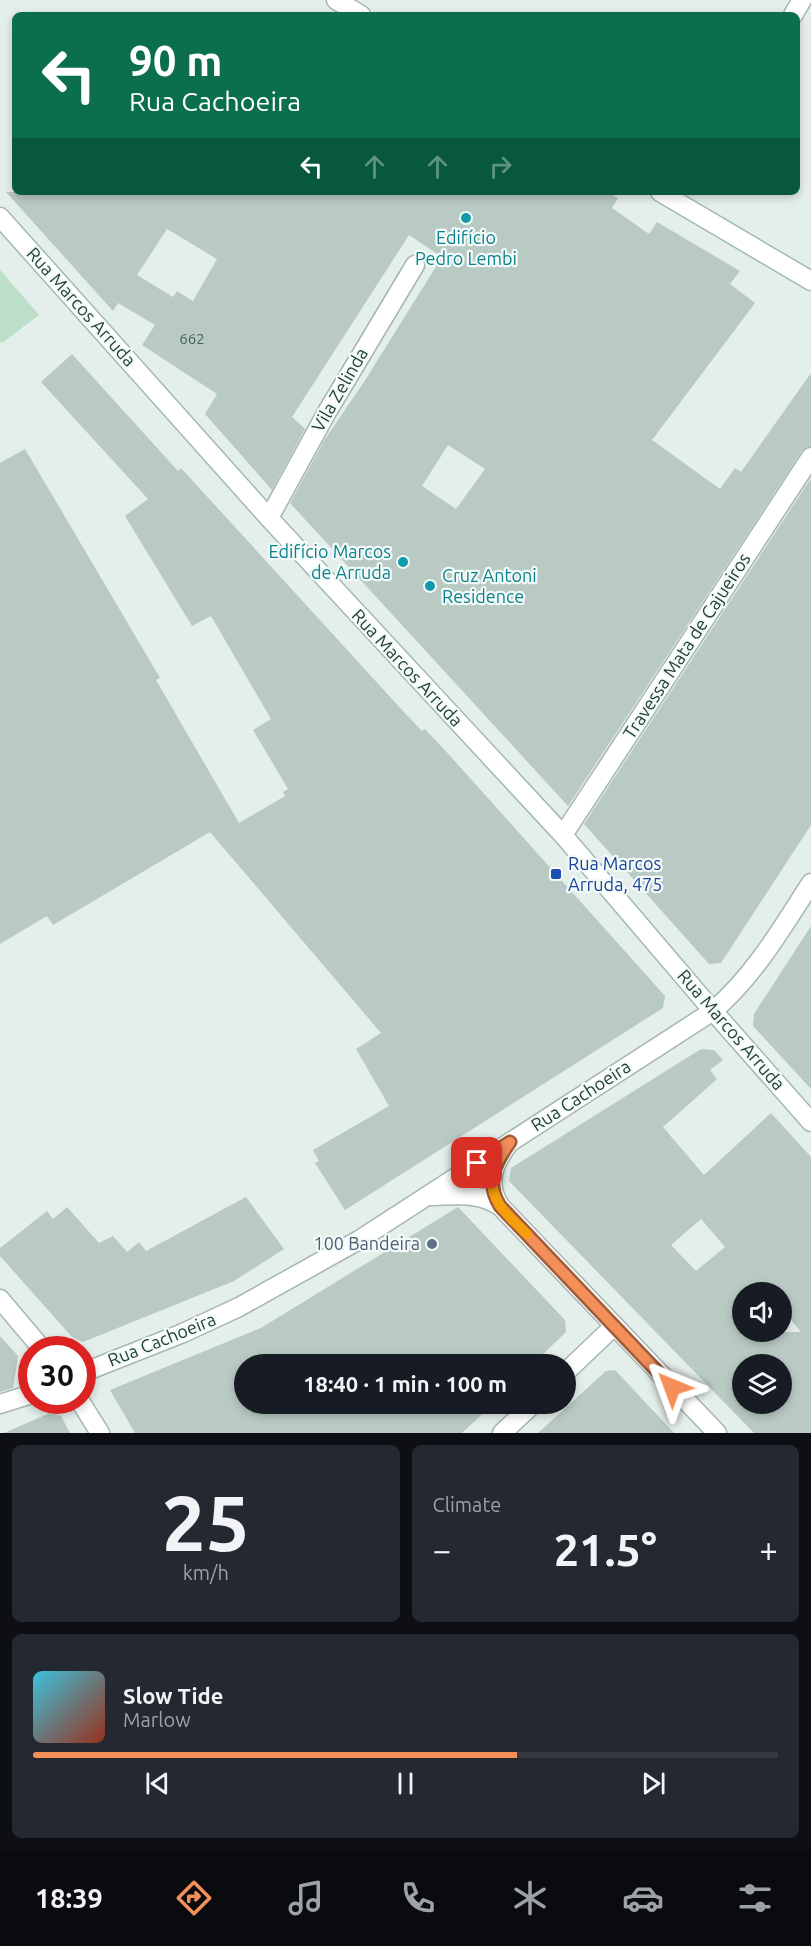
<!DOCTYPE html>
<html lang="en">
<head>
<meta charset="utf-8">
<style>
  :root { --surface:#171b24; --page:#242831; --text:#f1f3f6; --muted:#9ea1a6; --line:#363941; --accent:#f58f5a }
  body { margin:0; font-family:Ubuntu,sans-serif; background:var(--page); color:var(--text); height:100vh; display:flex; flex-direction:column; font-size:22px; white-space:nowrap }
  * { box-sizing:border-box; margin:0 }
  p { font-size:20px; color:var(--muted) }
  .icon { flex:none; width:33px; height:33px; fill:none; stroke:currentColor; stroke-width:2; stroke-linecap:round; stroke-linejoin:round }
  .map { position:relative; height:1433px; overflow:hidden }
  .drawer { display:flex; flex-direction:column; gap:12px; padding:12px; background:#0d0f14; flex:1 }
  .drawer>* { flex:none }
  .top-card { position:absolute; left:12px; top:12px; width:788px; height:183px; border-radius:9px; box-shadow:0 3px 9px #0003; background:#0b6e4f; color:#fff; overflow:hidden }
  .fabs { position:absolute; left:732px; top:1282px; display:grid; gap:12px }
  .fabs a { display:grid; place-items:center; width:60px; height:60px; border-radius:50%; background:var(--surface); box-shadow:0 3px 9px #0003; font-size:30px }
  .speed { position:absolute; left:18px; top:1336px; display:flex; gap:12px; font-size:30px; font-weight:700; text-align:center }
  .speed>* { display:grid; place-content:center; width:78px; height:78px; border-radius:50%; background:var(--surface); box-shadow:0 3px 9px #0003; line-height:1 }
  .speed .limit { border:9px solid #d22; background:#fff; color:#111 }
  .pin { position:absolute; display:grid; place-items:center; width:51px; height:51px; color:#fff; margin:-26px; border-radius:12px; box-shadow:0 3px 9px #0006 }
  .me { position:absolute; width:66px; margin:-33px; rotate:316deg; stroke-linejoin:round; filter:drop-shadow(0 0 4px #0008) }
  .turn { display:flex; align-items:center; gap:21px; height:126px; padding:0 18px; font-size:27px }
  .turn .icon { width:78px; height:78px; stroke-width:2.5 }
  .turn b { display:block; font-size:42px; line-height:51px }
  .lanes { display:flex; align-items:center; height:57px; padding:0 18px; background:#0003; justify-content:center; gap:30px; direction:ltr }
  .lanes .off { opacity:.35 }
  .big { font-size:45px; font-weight:700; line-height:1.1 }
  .drawer .widget { flex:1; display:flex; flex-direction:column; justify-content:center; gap:9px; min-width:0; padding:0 21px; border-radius:9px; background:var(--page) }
  .drawer .dial { align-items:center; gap:0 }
  .dial b { font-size:78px; line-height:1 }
  .song { display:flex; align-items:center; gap:18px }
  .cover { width:72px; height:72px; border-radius:9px; background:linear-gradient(135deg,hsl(190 70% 55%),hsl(10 70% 35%)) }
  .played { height:6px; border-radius:3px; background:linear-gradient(90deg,var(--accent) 65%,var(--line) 65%) }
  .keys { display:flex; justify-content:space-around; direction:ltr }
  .heat { display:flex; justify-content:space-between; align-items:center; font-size:33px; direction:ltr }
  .drawer .tiles { flex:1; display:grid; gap:12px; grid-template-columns:1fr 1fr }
  .widget:last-child { grid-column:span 2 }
  .trip { position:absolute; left:234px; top:1354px; width:342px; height:60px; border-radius:30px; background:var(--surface); box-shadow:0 3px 9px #0003; font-weight:700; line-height:60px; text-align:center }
  .dock { display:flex; height:96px; justify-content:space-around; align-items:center; background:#090b0e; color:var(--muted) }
  .dock .icon { width:42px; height:42px }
  .dock .on { color:var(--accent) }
  .dock b { font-size:27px; color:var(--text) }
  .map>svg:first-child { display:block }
</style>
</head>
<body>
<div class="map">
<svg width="811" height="1433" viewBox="0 0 811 1433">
  <rect width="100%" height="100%" fill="#e4eeea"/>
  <path fill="#bcdfc9" d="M 0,270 L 39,315 L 2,343 L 0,341 Z"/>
  <g fill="#b9c9c4" fill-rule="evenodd">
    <path d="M 6,192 L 607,192 L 618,198 L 612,208 L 649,234 L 657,222 L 740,271 L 730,284 L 755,303 L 652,440 L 720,489 L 735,468 L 741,472 L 811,373 L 811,446 L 802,451 L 568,806 L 290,503 L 325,439 L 364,382 L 442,257 L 409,235 L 292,417 L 305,429 L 272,490 L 205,414 L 217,394 L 142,345 L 155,325 L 118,303 L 113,311 ZM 167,229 L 217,259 L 193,301 L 177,291 L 173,297 L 137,275 ZM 448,445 L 485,469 L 456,509 L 422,486 Z"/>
    <path d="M 72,354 L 178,471 L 181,468 L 403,711 L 422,731 L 425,729 L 452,758 L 665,996 L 663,1008 L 345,1210 L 315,1163 L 319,1161 L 313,1150 L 389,1106 L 356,1049 L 381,1033 L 210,832 L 53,925 L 47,916 L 0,944 L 0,463 L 25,449 L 160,678 L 156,680 L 239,823 L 285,796 L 283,792 L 288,789 L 253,730 L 271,719 L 211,616 L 192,626 L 125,516 L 148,499 L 41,382 Z"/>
    <path d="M 811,478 L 811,825 L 721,963 L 709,964 L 584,824 Z"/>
    <path d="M 811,926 L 811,1089 L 753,1026 L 754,1014 Z"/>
    <path d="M 701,1049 L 714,1050 L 723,1060 L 710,1070 L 717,1079 L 663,1127 L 704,1175 L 771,1113 L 811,1157 L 811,1433 L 754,1433 L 509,1181 L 511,1168 ZM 701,1219 L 725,1247 L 696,1271 L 671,1245 ZM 761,1286 L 767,1293 L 782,1293 L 782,1309 L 801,1332 L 742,1332 L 742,1293 L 753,1293 ZM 742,1365 L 782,1365 L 782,1404 L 742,1404 Z"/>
    <path d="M 246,1197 L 284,1249 L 234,1281 L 83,1342 L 72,1337 L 0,1256 L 0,1248 L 47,1211 L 53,1219 L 67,1207 L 99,1243 L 113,1236 L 127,1252 L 139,1242 L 146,1251 Z"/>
    <path d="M 458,1207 L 565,1320 L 566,1332 L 532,1365 L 244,1365 L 244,1404 L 493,1404 L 462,1433 L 135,1433 L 110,1390 L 261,1328 Z"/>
    <path d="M 0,1336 L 18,1356 L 13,1388 L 0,1392 Z"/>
    <path d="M 615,1370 L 674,1433 L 538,1433 L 606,1371 Z"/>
    <path d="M 50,1413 L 61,1416 L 70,1433 L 4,1433 Z"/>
  </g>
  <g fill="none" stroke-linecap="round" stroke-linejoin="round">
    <g stroke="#a6b6b2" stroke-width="21">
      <g id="minor">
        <path d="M 793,15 L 802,0"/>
        <path d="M 269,518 L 327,412 L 415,265"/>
        <path d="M 563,835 L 811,457"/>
        <path d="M 500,1206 L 717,1433"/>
        <path d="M 566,1372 L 614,1326"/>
        <path d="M 502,1433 L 533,1404"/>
      </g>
    </g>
    <g stroke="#a6b6b2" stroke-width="21">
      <g id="tertiary">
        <path d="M 429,1196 C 455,1196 477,1191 500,1206"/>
        <path d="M 500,1206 C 486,1184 493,1165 507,1146"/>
        <path d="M 0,1299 L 43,1350"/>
        <path d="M 82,1373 L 183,1333 L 239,1307 L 359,1240 L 713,1011 C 754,976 782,928 811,883"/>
        <path d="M 80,1401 L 100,1433"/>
        <path d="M 0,1404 L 32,1394"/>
      </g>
    </g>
    <g stroke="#a2bab4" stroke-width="21">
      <g id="secondary">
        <path d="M 336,0 L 361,15"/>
        <path d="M 660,192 L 811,281"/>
        <path d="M 0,217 L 269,518 L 563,835 L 713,1011 L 811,1122"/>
      </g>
    </g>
    <use href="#minor" stroke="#fff" stroke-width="18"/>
    <use href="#tertiary" stroke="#fff" stroke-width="18"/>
    <use href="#secondary" stroke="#fff" stroke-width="18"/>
  </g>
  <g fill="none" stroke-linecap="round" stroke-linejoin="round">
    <g stroke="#9f5d3a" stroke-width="15">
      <path id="route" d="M 477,1163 L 510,1142 C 495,1163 485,1182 500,1206 L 672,1387"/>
    </g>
    <use href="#route" stroke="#f58f5a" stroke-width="10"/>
    <path stroke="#f59e0b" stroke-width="10" d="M 492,1175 C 490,1203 508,1215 527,1234"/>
  </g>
  <g fill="#0f9aa8" stroke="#f4faf8" stroke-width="2">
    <circle cx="466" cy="218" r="6"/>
    <circle cx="403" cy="562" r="6"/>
    <circle cx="430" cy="586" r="6"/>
  </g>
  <rect fill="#1a4fb4" stroke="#f4faf8" stroke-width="2" x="550" y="868" width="12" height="12" rx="3"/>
  <circle fill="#5c6f8a" stroke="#f4faf8" stroke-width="2" cx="432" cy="1244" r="6"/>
  <g text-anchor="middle" stroke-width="4.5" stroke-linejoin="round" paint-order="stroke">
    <g font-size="15" fill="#48625d">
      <text x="192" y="344">662</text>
    </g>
    <g font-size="18" fill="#0d838f" stroke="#f4faf8">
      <text x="466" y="244">Edifício<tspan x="466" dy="21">Pedro Lembi</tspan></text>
      <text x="391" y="558" text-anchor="end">Edifício Marcos<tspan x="391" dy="21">de Arruda</tspan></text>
      <text x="442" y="582" text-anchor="start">Cruz Antoni<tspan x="442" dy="21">Residence</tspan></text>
    </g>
    <g font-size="18" fill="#22403b" stroke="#f4faf8">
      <text transform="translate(81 307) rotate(48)" y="6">Rua Marcos Arruda</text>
      <text transform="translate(340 390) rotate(-60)" y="6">Vila Zelinda</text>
      <text transform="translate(687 646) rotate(-57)" y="6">Travessa Mata de Cajueiros</text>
      <text transform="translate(407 668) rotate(47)" y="6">Rua Marcos Arruda</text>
      <text transform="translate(731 1030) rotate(49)" y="6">Rua Marcos Arruda</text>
      <text transform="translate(581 1096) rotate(-33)" y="6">Rua Cachoeira</text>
      <text transform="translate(162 1340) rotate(-22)" y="6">Rua Cachoeira</text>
    </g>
    <g font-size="18" fill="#164399" stroke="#f4faf8" text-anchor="start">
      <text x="568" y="870">Rua Marcos<tspan x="568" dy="21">Arruda, 475</tspan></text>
    </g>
    <g font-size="18" fill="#4e5e75" stroke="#f4faf8" text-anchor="end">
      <text x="420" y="1250">100 Bandeira</text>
    </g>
  </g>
</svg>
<div class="fabs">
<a><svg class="icon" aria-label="sound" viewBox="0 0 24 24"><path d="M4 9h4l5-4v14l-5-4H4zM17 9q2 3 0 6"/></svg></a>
<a><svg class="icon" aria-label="layers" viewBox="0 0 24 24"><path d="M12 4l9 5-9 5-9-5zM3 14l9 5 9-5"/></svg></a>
</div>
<div class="speed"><div class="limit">30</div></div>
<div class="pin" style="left:477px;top:1163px;background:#d93025"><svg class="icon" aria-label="arrive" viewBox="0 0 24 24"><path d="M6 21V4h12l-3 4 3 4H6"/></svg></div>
<svg class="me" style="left:672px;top:1387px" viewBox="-20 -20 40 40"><path d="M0-17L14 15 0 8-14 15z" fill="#f58f5a" stroke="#fff" stroke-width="4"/></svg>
<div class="trip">18:40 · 1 min · 100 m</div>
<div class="top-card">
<div class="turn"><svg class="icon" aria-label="left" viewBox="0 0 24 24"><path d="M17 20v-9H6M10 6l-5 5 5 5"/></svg><div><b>90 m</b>Rua Cachoeira</div></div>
<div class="lanes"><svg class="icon" aria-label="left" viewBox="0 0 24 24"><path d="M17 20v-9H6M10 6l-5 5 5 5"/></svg><svg class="icon off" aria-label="ahead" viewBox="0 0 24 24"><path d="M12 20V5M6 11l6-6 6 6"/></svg><svg class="icon off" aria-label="ahead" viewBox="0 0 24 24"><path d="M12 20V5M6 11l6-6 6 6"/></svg><svg class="icon off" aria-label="right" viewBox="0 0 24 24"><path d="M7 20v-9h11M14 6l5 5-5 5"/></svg></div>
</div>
</div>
<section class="drawer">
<div class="tiles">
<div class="widget dial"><b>25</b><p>km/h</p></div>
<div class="widget"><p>Climate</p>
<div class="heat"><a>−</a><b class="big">21.5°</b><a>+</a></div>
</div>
<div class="widget">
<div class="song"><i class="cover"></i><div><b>Slow Tide</b><p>Marlow</p></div></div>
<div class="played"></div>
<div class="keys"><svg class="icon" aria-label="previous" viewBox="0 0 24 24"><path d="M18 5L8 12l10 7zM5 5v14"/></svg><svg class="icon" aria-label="pause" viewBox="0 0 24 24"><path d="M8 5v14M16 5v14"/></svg><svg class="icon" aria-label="next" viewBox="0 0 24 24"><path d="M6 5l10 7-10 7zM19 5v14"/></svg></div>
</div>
</div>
</section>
<nav class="dock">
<b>18:39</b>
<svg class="icon on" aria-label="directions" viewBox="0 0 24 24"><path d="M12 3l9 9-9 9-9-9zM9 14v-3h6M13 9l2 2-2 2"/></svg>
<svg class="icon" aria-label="music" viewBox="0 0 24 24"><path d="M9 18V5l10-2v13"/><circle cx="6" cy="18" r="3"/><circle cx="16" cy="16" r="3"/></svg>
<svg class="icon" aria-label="phone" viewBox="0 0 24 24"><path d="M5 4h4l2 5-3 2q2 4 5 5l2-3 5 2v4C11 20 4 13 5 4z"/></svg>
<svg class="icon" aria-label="climate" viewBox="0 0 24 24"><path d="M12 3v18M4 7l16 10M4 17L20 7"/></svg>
<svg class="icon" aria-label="car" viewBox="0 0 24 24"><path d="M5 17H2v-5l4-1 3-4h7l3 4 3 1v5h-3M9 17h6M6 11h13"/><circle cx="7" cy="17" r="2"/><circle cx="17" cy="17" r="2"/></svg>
<svg class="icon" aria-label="filters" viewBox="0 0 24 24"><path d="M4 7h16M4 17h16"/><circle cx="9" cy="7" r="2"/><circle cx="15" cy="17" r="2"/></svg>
</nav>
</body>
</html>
